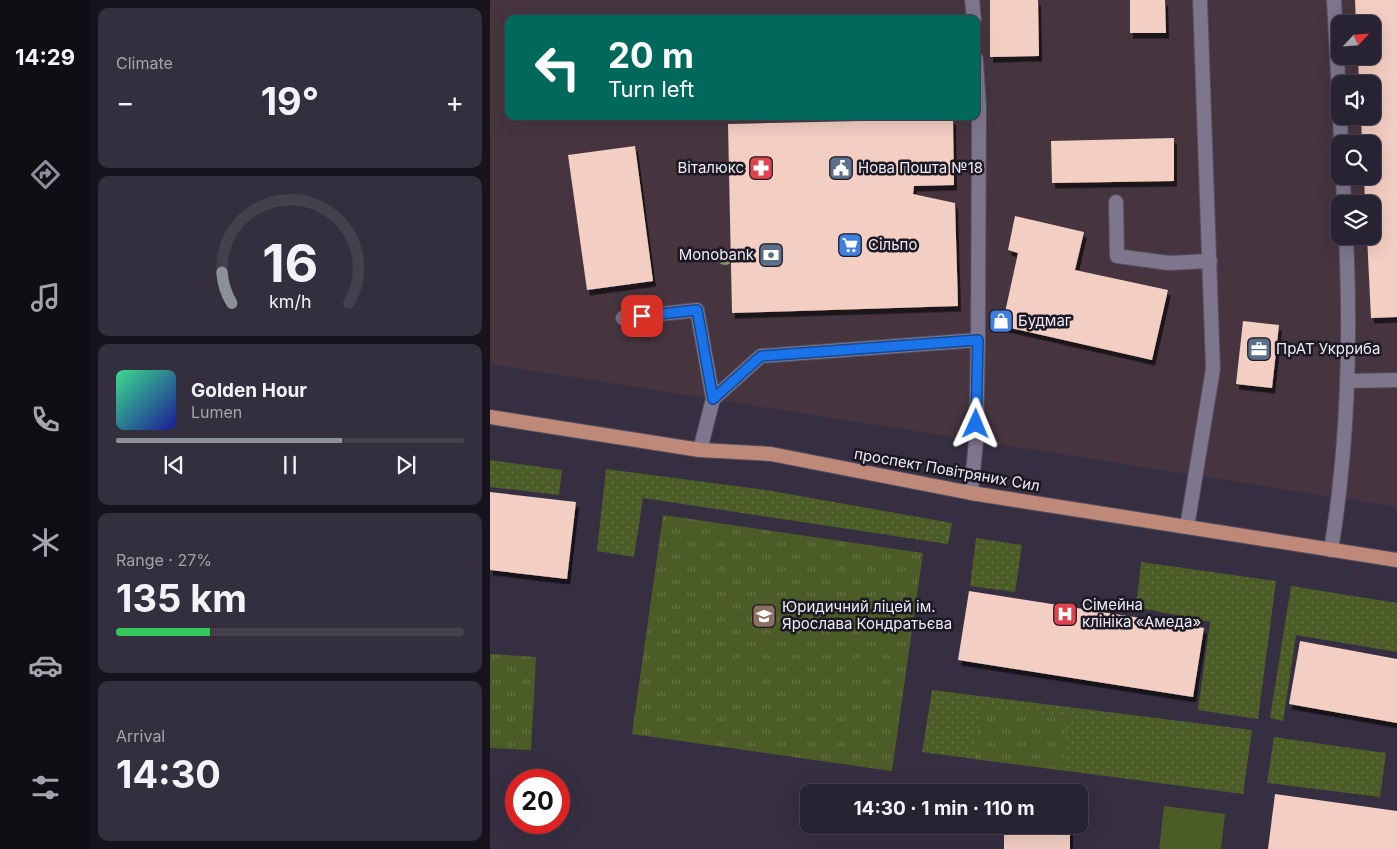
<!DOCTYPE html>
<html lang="en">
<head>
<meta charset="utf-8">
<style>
  :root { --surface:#282332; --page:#342f3e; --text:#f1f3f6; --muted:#a5a4ac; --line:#44404d; --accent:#8c9099 }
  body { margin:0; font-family:Inter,sans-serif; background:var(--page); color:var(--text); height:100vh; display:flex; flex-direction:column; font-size:19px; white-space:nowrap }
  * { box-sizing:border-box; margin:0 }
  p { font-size:16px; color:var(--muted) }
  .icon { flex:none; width:28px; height:28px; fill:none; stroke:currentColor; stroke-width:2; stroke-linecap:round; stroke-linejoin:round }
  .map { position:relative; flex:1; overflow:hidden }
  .panel { display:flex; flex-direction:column; gap:8px; padding:8px; background:#16131c; width:400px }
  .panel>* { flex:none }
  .banner { position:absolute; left:15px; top:15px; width:475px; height:105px; border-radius:10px; box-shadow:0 5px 20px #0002,0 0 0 1px var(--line); background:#00695c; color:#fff; overflow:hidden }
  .needle { width:32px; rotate:64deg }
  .tools { position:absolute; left:841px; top:15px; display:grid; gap:10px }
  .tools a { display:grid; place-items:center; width:50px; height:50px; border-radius:10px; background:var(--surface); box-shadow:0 5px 20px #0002,0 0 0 1px var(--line); font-size:25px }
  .speed { position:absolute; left:15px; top:769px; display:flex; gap:10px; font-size:25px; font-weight:700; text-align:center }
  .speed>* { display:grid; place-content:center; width:65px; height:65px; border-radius:50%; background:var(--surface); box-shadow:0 5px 20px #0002,0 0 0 1px var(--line); line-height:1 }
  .speed .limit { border:8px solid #d22; background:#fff; color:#111 }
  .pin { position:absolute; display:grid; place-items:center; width:42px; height:42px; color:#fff; margin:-21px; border-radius:10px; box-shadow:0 2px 8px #0006 }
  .me { position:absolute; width:55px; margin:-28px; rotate:1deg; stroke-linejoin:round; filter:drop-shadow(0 0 4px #0008) }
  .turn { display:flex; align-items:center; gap:18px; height:105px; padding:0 20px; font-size:22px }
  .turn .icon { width:65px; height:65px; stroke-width:2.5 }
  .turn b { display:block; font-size:35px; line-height:42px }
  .big { font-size:38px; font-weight:700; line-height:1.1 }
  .panel .card { flex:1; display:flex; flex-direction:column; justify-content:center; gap:8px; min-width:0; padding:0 18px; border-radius:10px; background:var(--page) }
  .panel .dial { align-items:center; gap:0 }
  .dial svg { height:130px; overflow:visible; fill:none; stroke:var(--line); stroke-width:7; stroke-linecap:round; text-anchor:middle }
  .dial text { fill:var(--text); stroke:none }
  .song { display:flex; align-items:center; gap:15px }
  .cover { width:60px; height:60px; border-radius:8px; background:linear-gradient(135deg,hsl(150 70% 55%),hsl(240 70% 35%)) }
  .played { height:5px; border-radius:2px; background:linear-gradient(90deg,var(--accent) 65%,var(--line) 65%) }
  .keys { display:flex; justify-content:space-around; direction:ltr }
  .heat { display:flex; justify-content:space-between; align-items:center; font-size:28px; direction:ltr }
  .charge { height:8px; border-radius:4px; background:linear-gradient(90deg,#34c759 27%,var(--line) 0) }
  .trip { position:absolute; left:310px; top:784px; width:288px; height:50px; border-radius:10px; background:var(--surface); box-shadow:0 5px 20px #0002,0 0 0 1px var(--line); font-weight:700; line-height:50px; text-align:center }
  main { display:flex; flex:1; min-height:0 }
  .dock { display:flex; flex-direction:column; width:90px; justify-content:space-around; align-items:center; background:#100e14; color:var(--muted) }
  .dock .icon { width:35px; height:35px }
  .dock .on { color:var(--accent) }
  .dock b { font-size:22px; color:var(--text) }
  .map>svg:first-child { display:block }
</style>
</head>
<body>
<main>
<nav class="dock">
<b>14:29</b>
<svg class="icon on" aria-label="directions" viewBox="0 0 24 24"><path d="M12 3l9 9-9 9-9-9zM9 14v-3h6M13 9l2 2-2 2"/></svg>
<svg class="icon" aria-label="music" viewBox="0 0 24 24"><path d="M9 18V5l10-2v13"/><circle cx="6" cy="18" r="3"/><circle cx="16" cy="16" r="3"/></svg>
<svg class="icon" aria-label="phone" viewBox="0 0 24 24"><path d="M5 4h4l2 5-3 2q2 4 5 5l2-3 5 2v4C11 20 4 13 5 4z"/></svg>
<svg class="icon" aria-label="climate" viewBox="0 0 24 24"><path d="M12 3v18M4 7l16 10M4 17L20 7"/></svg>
<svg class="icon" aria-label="car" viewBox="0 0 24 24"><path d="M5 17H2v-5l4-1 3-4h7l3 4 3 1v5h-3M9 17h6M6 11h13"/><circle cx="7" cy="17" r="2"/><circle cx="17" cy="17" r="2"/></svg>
<svg class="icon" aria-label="filters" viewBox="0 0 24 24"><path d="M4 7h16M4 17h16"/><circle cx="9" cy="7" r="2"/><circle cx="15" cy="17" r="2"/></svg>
</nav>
<section class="panel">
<div class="card"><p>Climate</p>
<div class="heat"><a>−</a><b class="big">19°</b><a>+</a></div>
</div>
<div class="card dial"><svg viewBox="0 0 100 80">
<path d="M14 69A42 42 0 1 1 86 69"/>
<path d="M14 69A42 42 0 0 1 8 50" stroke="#8c9099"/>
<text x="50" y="56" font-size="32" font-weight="700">16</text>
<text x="50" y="72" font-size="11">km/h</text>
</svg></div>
<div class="card">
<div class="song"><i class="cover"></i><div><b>Golden Hour</b><p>Lumen</p></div></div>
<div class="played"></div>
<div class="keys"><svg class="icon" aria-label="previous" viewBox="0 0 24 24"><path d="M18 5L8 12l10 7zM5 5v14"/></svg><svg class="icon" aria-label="pause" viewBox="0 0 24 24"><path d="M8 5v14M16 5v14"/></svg><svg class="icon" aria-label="next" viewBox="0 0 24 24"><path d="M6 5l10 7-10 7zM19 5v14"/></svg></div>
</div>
<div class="card"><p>Range · 27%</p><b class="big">135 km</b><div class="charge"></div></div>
<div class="card"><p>Arrival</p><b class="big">14:30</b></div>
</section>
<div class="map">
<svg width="907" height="849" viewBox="0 0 907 849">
  <defs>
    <pattern id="grass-dots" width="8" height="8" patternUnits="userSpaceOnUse" patternTransform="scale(1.25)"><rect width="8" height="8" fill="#4c5c26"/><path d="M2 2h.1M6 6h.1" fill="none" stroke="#667446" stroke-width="1.8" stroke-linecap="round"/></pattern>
    <pattern id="park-tufts" width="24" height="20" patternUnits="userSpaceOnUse" patternTransform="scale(1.25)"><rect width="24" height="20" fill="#4c5c26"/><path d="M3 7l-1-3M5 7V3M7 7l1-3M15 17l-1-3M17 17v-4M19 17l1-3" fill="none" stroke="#667446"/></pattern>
    <filter id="shadow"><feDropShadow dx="3" dy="5.5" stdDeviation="0" flood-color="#0009"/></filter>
  </defs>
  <rect width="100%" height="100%" fill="#362f42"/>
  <path fill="#46353f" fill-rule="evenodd" d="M 0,0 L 907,0 L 907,507 L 0,364 ZM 19,19 L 486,19 L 486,116 L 19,116 ZM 850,24 L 882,24 L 882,56 L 850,56 ZM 850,84 L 882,84 L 882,116 L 850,116 ZM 850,144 L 882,144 L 882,176 L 850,176 ZM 850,204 L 882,204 L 882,236 L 850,236 Z"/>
  <g fill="url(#grass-dots)">
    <path d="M 0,460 L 72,470 L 69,495 L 0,487 Z"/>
    <path d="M 116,469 L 276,490 L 462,523 L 458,544 L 153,498 L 144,557 L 107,551 Z"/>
    <path d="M 486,538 L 532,545 L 525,592 L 480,586 Z"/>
    <path d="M 651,562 L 786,581 L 768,719 L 708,710 L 720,622 L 646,607 Z"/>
    <path d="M 801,586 L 907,603 L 907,652 L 806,635 L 793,721 L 780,718 Z"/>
    <path d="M 442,690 L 762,730 L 753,794 L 432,752 Z"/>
    <path d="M 784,737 L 896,753 L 890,797 L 777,783 Z"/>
  </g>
  <g fill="url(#park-tufts)">
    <path d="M 173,515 L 433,553 L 402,771 L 142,734 Z"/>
    <path d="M 0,654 L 46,657 L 41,750 L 0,748 Z"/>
    <path d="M 490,706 L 578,717 L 572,770 L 485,759 Z"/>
  </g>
  <path fill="#4c5c26" d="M 674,806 L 735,814 L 731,849 L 669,849 Z"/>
  <g fill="#f3cec3" filter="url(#shadow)">
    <path d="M 500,0 L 548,0 L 549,56 L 500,57 Z"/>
    <path d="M 640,0 L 675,0 L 676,33 L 640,33 Z"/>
    <path d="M 865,0 L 907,0 L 907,317 L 881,318 L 877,236 L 882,236 L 882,204 L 875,204 L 874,176 L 882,176 L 882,144 L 872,144 L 871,116 L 882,116 L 882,84 L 869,84 L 868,56 L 882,56 L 882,24 L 866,24 Z"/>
    <path d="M 463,119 L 464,185 L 424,186 L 423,194 L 465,203 L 468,306 L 242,313 L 238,124 Z"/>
    <path d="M 684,138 L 684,181 L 562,183 L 561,141 Z"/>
    <path d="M 145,146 L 163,281 L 97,290 L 78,155 Z"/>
    <path d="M 525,216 L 594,232 L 585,270 L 678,290 L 662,360 L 512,326 L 528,253 L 518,250 Z"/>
    <path d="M 753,321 L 789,325 L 782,388 L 746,384 Z"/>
    <path d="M 0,492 L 86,502 L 77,579 L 0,570 Z"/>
    <path d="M 479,591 L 714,628 L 703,697 L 468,660 Z"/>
    <path d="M 810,641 L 907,659 L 907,723 L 799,704 Z"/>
    <path d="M 785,794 L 907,811 L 907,849 L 778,849 Z"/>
    <rect x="514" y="825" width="66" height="24"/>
  </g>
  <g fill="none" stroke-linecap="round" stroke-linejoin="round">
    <g stroke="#534e5f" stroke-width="16">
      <g id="service">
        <path d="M 482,0 L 484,19"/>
        <path d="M 844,0 L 850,114"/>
        <path d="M 486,59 L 489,107 L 488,340"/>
        <path d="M 850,116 L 851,144"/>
        <path d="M 853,176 L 854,204"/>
        <path d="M 626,202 L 627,256 L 679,263 L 720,261"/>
        <path d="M 133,318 L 207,310 L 223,399"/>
        <path d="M 857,381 L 907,380"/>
        <path d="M 210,450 L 223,399 L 271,356 L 488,340 L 486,441 L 481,493"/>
        <path d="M 697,527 L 723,369 L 710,0"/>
        <path d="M 841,550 C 858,446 861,341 856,236"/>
      </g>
    </g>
    <g stroke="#534e5f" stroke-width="16">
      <path id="primary" d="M 0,417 L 210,450 L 281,454 L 481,493 L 907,560"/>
    </g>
    <use href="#service" stroke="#7e768d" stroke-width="14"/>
    <use href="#primary" stroke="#be8978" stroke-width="14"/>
  </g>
  <circle fill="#879762" cx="235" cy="257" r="8"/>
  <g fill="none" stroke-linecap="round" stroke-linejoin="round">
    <g stroke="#114b97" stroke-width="12">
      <path id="route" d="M 152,316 L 207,310 L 223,399 L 271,356 L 488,340 L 486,424"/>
    </g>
    <use href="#route" stroke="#1a73e8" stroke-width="9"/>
  </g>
  <defs>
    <g id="pharmacy-square" transform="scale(1.25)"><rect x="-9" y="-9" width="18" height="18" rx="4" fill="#e0444e" stroke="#1c1922"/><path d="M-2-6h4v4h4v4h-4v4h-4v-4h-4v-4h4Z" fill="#fff"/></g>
    <g id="civic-square" transform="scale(1.25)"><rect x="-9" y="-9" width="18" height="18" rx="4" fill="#5c6f8a" stroke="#1c1922"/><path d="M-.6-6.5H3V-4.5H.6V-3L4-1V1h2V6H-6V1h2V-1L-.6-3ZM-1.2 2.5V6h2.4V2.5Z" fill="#fff"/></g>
    <g id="supermarket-square" transform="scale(1.25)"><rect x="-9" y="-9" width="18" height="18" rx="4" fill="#3f7fe0" stroke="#1c1922"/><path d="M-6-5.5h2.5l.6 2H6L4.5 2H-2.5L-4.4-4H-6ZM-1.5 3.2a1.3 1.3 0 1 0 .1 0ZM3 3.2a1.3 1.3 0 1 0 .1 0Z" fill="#fff"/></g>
    <g id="bank-square" transform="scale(1.25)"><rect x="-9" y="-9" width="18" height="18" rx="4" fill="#5c6f8a" stroke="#1c1922"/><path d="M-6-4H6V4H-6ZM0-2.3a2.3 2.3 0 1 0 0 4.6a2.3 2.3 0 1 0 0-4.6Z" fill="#fff"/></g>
    <g id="shop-square" transform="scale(1.25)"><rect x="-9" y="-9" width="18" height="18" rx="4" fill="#3f7fe0" stroke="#1c1922"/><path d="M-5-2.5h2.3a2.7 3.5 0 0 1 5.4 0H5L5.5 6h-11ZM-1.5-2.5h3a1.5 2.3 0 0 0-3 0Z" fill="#fff"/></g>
    <g id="office-square" transform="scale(1.25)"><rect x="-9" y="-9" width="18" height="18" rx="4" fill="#5c6f8a" stroke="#1c1922"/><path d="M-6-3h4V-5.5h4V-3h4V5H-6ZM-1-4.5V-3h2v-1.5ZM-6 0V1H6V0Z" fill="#fff"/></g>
    <g id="hospital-square" transform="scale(1.25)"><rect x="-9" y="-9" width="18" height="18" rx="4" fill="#e0444e" stroke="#1c1922"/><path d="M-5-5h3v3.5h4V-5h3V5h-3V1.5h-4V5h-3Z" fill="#fff"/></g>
    <g id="school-square" transform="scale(1.25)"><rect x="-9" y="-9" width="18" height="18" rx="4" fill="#8d6e63" stroke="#1c1922"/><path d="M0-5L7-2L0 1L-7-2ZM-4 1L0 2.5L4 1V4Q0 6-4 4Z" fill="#fff"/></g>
  </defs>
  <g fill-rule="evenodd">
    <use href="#pharmacy-square" x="271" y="168"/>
    <use href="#civic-square" x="351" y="168"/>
    <use href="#supermarket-square" x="360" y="245"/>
    <use href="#bank-square" x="281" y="255"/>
    <use href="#shop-square" x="511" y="321"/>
    <use href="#office-square" x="769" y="349"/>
    <use href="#hospital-square" x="575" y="614"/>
    <use href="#school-square" x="274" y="616"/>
  </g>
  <g text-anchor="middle" stroke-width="5" stroke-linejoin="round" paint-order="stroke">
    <g font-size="15" fill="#eeeaf7" stroke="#1c1922" text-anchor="start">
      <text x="254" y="173" text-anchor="end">Віталюкс</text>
      <text x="368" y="173">Нова Пошта №18</text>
      <text x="378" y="250">Сільпо</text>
      <text x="264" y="260" text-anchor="end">Monobank</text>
      <text x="528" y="326">Будмаг</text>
      <text x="786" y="354">ПрАТ Укрриба</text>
      <text x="592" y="610">Сімейна<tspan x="592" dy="17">клініка «Амеда»</tspan></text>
      <text x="292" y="612">Юридичний ліцей ім.<tspan x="292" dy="17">Ярослава Кондратьєва</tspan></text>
    </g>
    <g font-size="15" fill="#eeeaf7" stroke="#1c1922">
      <text transform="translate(457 470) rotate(10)" y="5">проспект Повітряних Сил</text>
    </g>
  </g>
</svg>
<div class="tools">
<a><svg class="needle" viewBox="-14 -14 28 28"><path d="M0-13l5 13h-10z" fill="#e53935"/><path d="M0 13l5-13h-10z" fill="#a5a4ac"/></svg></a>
<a><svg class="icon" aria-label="sound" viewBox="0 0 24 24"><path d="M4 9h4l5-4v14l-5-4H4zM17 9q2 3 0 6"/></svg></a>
<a><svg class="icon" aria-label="search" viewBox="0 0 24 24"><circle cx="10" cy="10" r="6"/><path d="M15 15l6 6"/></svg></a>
<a><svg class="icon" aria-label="layers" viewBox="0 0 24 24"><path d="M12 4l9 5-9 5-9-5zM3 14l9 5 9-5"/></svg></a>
</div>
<div class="speed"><div class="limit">20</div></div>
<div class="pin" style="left:152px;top:316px;background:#d93025"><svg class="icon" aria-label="arrive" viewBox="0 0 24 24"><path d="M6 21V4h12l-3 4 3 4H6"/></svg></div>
<svg class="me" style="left:486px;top:424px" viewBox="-20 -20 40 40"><path d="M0-17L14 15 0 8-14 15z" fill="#1a73e8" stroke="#fff" stroke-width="4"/></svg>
<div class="trip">14:30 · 1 min · 110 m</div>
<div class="banner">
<div class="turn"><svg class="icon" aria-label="left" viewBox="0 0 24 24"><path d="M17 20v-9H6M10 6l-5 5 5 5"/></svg><div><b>20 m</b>Turn left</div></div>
</div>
</div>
</main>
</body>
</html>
